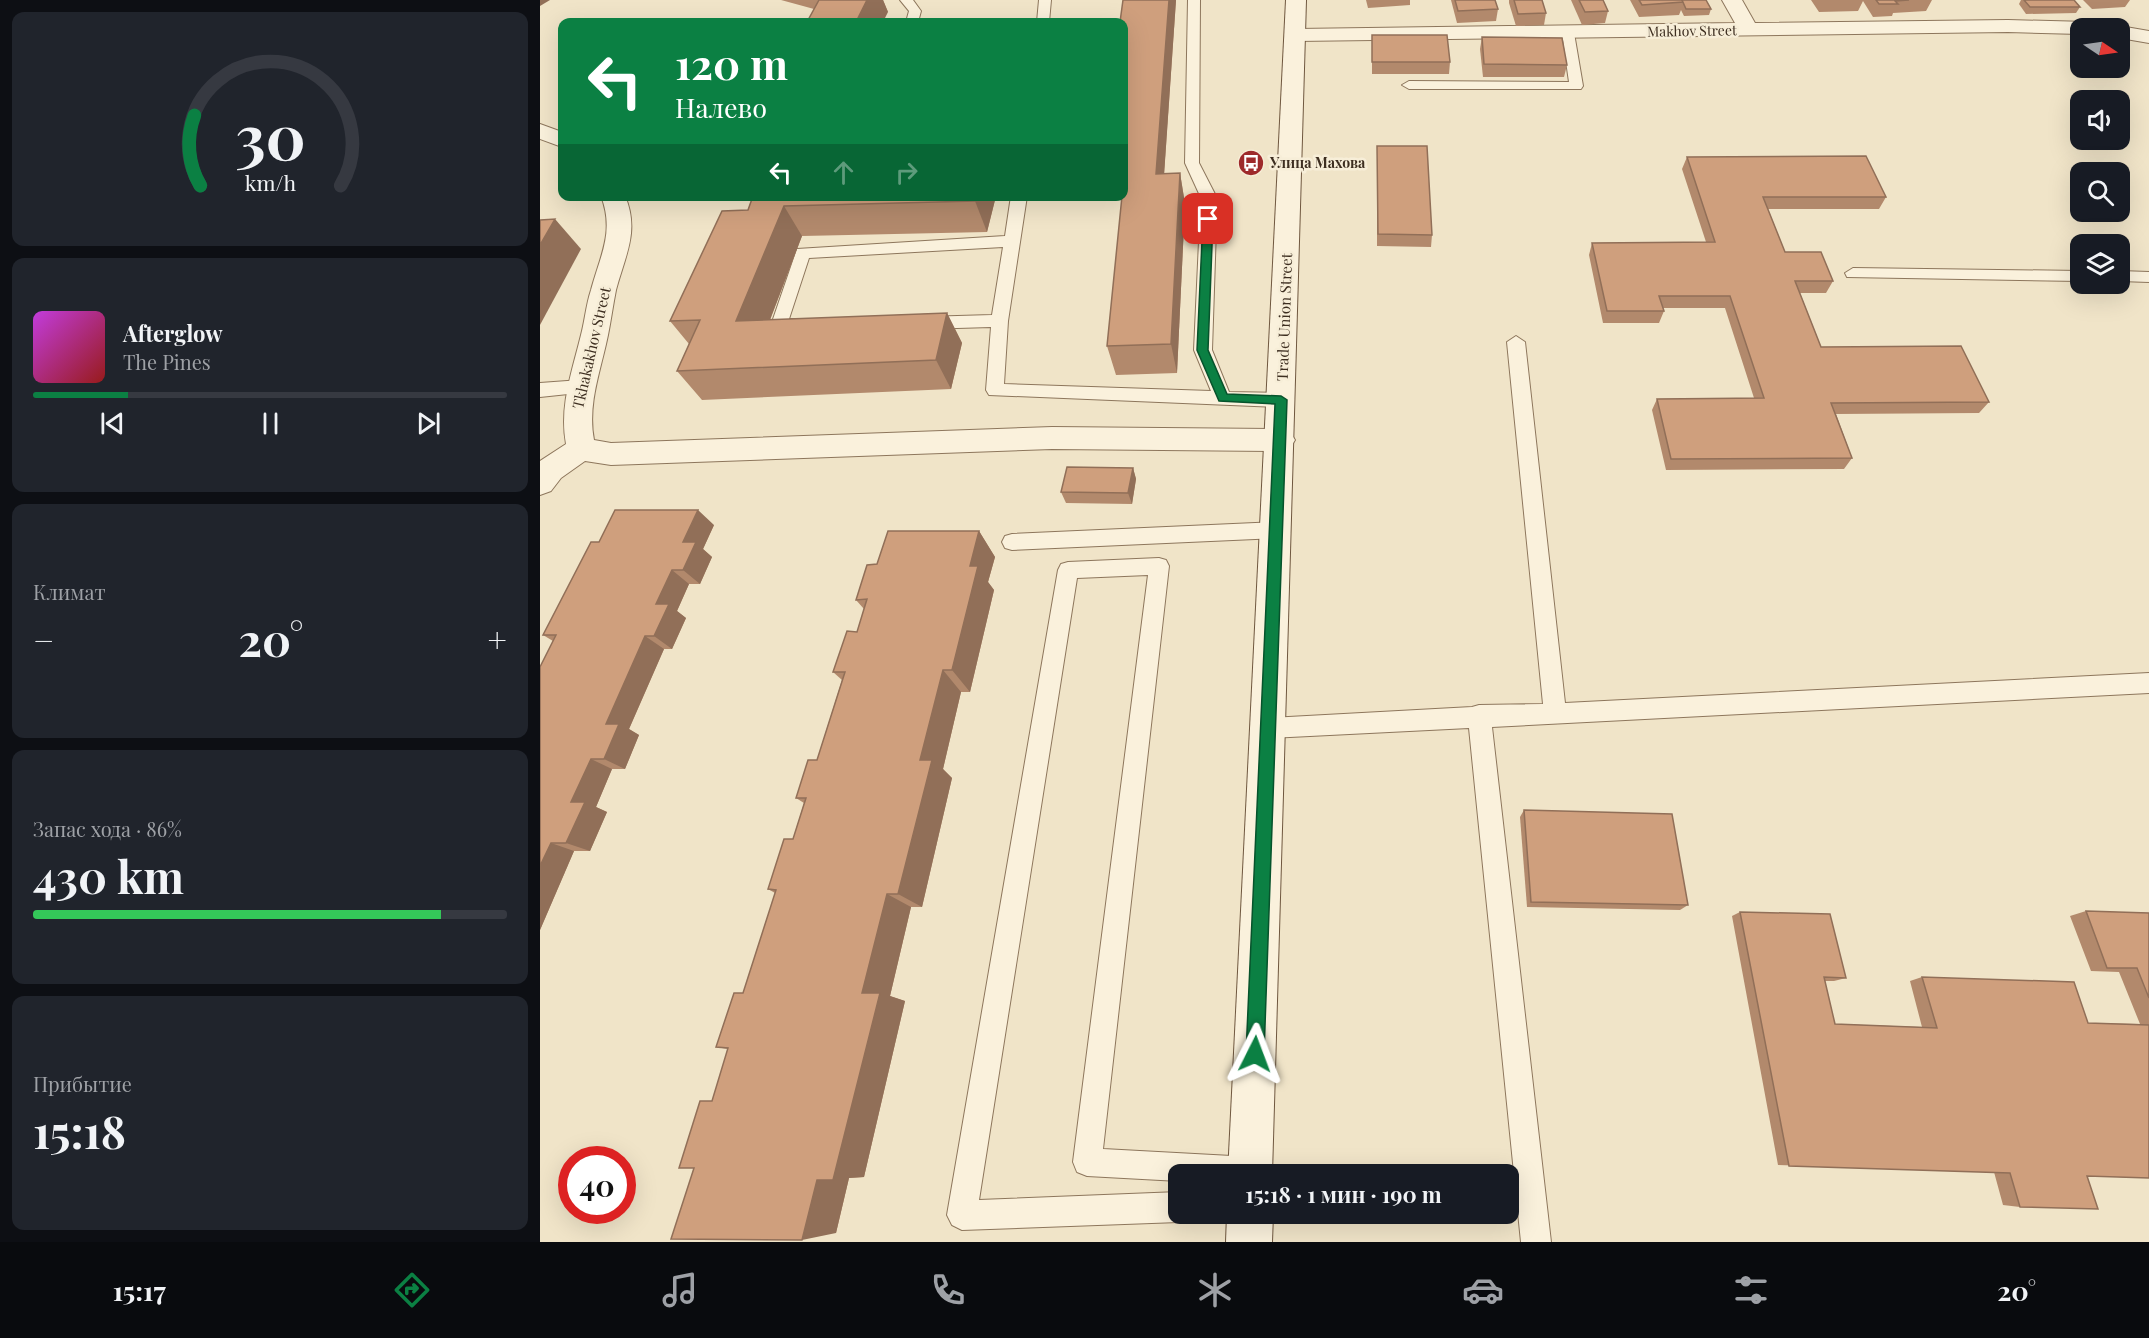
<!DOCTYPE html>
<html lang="ru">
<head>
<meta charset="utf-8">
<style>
  :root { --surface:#171b24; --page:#20242c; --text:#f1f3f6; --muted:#9ea1a6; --line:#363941; --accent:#0b8043 }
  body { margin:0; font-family:"Playfair Display",serif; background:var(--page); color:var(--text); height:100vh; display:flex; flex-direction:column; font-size:22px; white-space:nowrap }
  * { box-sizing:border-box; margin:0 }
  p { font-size:20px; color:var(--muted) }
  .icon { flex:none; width:33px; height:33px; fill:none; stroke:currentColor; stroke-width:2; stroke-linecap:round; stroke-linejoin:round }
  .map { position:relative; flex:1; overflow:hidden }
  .drawer { display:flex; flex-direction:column; gap:12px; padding:12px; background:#0d0f14; width:540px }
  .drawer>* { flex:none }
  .hud { position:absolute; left:18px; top:18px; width:570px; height:183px; border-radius:12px; box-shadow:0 6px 24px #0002; background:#0b8043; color:#fff; overflow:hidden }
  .needle { width:39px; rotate:103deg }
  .fabs { position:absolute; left:1530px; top:18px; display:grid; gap:12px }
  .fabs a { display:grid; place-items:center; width:60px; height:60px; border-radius:12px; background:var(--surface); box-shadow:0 6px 24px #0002; font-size:30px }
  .speed { position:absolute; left:18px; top:1146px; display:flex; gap:12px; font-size:30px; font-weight:700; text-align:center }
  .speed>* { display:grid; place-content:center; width:78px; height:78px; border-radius:50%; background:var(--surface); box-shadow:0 6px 24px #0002; line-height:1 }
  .speed .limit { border:9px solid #d22; background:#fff; color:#111 }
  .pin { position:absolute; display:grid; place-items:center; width:51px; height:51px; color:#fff; margin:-26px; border-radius:12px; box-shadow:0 3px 9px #0006 }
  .me { position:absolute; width:66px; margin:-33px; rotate:3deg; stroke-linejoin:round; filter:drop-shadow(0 0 4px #0008) }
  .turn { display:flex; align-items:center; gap:21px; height:126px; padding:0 18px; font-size:27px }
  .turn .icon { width:78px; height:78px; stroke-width:2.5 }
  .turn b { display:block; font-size:42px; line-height:51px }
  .lanes { display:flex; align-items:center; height:57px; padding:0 18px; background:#0003; justify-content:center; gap:30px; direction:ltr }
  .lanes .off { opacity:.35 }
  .big { font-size:45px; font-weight:700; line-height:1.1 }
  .drawer .tile { flex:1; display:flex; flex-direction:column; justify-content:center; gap:9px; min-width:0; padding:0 21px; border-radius:12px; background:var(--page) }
  .drawer .dial { align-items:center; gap:0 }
  .dial svg { height:156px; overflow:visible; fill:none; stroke:var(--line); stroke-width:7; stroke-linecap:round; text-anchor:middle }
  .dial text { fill:var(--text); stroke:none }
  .song { display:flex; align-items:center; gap:18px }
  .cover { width:72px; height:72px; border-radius:9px; background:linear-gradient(135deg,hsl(290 70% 55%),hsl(0 70% 35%)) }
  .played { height:6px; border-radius:3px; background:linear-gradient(90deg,var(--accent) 20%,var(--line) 20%) }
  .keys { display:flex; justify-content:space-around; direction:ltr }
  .heat { display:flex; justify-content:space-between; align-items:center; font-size:33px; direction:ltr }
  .charge { height:9px; border-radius:4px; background:linear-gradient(90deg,#34c759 86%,var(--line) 0) }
  .trip { position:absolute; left:628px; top:1164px; width:351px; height:60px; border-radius:12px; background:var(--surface); box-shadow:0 6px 24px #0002; font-weight:700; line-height:60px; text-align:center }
  .menu { display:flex; height:96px; justify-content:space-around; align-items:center; background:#090b0e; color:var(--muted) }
  .menu .icon { width:42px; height:42px }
  .menu .selected { color:var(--accent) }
  .menu b { font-size:27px; color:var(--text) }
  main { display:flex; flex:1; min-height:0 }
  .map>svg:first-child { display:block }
</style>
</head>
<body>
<main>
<section class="drawer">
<div class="tile dial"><svg viewBox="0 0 100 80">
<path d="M14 69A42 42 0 1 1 86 69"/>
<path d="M14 69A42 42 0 0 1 11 33" stroke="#0b8043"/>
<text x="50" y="56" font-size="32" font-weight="700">30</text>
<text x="50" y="72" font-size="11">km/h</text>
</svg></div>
<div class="tile">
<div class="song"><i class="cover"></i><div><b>Afterglow</b><p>The Pines</p></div></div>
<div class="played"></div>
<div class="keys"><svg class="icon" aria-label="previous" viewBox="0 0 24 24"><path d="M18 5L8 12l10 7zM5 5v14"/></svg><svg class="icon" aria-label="pause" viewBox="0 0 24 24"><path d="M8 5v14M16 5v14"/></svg><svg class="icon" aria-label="next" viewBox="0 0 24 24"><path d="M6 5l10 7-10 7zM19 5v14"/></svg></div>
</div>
<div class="tile"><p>Климат</p>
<div class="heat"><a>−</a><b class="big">20°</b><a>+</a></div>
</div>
<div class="tile"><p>Запас хода · 86%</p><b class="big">430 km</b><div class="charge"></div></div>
<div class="tile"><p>Прибытие</p><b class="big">15:18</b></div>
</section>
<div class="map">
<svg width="1609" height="1242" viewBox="0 0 1609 1242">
  <rect width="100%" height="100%" fill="#f0e4c8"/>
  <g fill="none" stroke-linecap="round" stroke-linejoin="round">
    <g stroke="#8d765c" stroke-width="2">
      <g id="lane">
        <path d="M 360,0 L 373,0 L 381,11 L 378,22 L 366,22 L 369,11 Z"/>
        <path d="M 499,0 L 511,0 L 509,22 L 497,22 Z"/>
        <path d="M 648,0 L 660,0 L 659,163 L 677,198 L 672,350 L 689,392 L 741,393 L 747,395 L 750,400 L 747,405 L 741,407 L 449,395 L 446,390 L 451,327 L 383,329 L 375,323 L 383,317 L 452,315 L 463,247 L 269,258 L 249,319 L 262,319 L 270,325 L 262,331 L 233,329 L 231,325 L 257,249 L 465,236 L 471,196 L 487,196 L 468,321 L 464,384 L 671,391 L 654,350 L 661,198 L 645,163 Z"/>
        <path d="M 1028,29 L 1034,33 L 1043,86 L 1041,89 L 869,89 L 862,85 L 869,81 L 1029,82 L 1022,33 Z"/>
        <path d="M 1313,268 L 1540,271 L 1540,281 L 1307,277 L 1305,273 Z"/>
        <path d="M 1580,271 L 1609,272 L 1609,282 L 1580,281 Z"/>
        <path d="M 976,336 L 985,342 L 1025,703 L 1609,673 L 1609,693 L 952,727 L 1011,1242 L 981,1242 L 929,728 L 729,738 L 721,735 L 718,728 L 721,721 L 729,718 L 932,707 L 939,705 L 1003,704 L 967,342 Z"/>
        <path d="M 41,380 L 47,382 L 50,387 L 47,392 L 0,397 L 0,383 Z"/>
        <path d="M 736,522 L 743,524 L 746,530 L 743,536 L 736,538 L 472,550 L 465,548 L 462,542 L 465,536 L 472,534 Z"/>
        <path d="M 619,558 L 626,560 L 629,566 L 563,1149 L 710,1157 L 720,1161 L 724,1171 L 723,1174 L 639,1174 L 639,1181 L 547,1176 L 537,1172 L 533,1162 L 608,575 L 537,578 L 439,1200 L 639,1192 L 639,1214 L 651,1214 L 649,1217 L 639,1222 L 422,1230 L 412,1225 L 407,1215 L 518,570 L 521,564 L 528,562 Z"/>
      </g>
    </g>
    <g stroke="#8d765c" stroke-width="2">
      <g id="street">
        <path d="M 1182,0 L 1202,0 L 1215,23 L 1468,20 L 1548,22 L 1555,24 L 1558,28 L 1540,28 L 1540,34 L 1468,32 L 757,41 L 750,39 L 747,35 L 750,31 L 757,29 L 1195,23 Z"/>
        <path d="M 1580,26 L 1609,31 L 1609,43 L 1580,38 L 1580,28 L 1572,28 Z"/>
        <path d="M 0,124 L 22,132 L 22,147 L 0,139 Z"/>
        <path d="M 61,196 L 85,196 C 100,231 85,256 76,290 C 73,305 71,320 68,335 C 61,370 47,404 54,440 L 71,443 L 512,427 L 740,429 L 750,432 L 755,440 L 750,448 L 740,451 L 512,449 L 71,465 L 45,461 L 21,478 L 11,491 L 0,495 L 0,461 L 26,444 C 19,406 32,372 41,335 C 45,320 46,305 51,290 C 60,256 75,232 61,196 Z"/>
      </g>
    </g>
    <g stroke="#6f573f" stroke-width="2">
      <g id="secondary">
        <path d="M 746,0 L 766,0 L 732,1174 L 688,1174 Z"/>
        <path d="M 687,1214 L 733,1214 L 732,1242 L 686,1242 Z"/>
      </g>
    </g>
    <use href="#lane" fill="#faf1dc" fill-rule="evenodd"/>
    <use href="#street" fill="#faf1dc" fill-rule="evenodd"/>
    <use href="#secondary" fill="#faf1dc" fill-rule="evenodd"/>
  </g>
  <g fill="#b2896c">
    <path d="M 241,0 L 343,0 L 348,12 L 274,9 Z"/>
    <path d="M 636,0 L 624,174 L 640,173 L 645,204 L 637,373 L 576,375 L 567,346 L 582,198 L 569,198 L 569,196 L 584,196 L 584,22 Z"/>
    <path d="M 826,0 L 870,0 L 870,5 L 828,8 Z"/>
    <path d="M 911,0 L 955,0 L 958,9 L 956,21 L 917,23 Z"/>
    <path d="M 969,0 L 1002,0 L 1006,13 L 1004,25 L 976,26 L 969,3 Z"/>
    <path d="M 1031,0 L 1063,0 L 1068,11 L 1065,23 L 1042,25 Z"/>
    <path d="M 1090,0 L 1166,0 L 1171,9 L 1169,15 L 1144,16 L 1141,10 L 1139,15 L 1099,17 Z"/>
    <path d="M 1271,0 L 1392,0 L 1386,11 L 1353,13 L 1352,16 L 1333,17 L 1323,1 L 1318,11 L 1279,12 Z"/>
    <path d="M 1481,0 L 1534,0 L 1540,7 L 1536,13 L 1486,14 L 1479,4 Z"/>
    <path d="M 1543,0 L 1590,0 L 1585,7 L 1552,9 Z"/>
    <path d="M 832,35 L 910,62 L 909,74 L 832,74 Z"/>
    <path d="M 942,37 L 1027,65 L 1024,77 L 943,77 L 940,49 Z"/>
    <path d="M 1147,157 L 1346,197 L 1339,209 L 1228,209 L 1245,252 L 1293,281 L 1286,293 L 1260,293 L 1281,347 L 1449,402 L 1439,413 L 1296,414 L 1312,458 L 1304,469 L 1126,470 L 1112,410 L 1117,399 L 1214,398 L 1185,308 L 1123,308 L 1124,311 L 1119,323 L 1063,323 L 1049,255 L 1052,243 L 1166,242 L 1142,169 Z"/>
    <path d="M 837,158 L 892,235 L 891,247 L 837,246 Z"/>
    <path d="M 213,196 L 456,196 L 447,232 L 262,236 L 230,320 L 407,313 L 422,343 L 411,389 L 162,400 L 137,371 L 149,344 L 130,321 L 208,210 Z"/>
    <path d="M 593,468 L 596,479 L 592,504 L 526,503 L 521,492 Z"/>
    <path d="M 174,525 L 163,549 L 172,557 L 160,584 L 149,584 L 137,611 L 146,618 L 132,649 L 124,649 L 89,729 L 99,735 L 85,769 L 72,769 L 56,807 L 67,812 L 50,851 L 34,851 L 0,930 L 13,641 L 3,635 L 59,542 Z"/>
    <path d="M 439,531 L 455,557 L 448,582 L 454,590 L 430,692 L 421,692 L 403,769 L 412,778 L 382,907 L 371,907 L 350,996 L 365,1001 L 324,1177 L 309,1178 L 296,1233 L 154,1168 L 172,1101 L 188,1049 L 176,1047 L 203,993 L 235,893 L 228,889 L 253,839 L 264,803 L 256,798 L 277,760 L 302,680 L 293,672 L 317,632 L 324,609 L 316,600 L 337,564 Z"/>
    <path d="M 984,810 L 1148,905 L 1140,910 L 987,907 L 980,817 Z"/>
    <path d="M 1546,911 L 1609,913 L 1609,1178 L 1547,1176 L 1480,1207 L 1463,1205 L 1454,1172 L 1238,1165 L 1192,916 L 1200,912 L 1306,978 L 1294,981 L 1285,981 L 1295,1024 L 1382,1027 L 1370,981 L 1382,977 L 1548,1023 L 1600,1024 L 1579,972 L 1551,971 L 1530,916 Z"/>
  </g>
  <g fill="#916f58">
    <path d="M 0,0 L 10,0 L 0,6 Z"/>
    <path d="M 327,0 L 343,0 L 348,12 L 343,22 L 316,22 Z"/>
    <path d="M 629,0 L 636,0 L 622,205 L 616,174 Z"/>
    <path d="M 640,173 L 645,204 L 637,373 L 631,344 Z"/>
    <path d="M 436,196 L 456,196 L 447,232 L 435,201 Z"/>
    <path d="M 244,206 L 262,236 L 218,351 L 196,321 Z"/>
    <path d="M 15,219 L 41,249 L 0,325 L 0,245 Z"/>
    <path d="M 407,313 L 422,343 L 411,389 L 396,360 Z"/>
    <path d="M 593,468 L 596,479 L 592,504 L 588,493 Z"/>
    <path d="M 158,510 L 174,525 L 163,549 L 172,557 L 160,584 L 143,570 L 143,542 Z"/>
    <path d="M 439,531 L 455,557 L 448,582 L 454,590 L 430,692 L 412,670 L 430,566 Z"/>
    <path d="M 132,570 L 149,584 L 137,611 L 146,618 L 132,649 L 114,636 L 116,604 Z"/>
    <path d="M 105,636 L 124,649 L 89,729 L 99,735 L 85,769 L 64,759 L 66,724 Z"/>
    <path d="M 403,670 L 421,692 L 403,769 L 412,778 L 382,907 L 358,894 L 380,760 Z"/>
    <path d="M 51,759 L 72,769 L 56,807 L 67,812 L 50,851 L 26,843 L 31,802 Z"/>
    <path d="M 11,843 L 34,851 L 0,930 L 0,866 Z"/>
    <path d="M 347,894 L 371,907 L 350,996 L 365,1001 L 324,1177 L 309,1178 L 296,1233 L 262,1240 L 322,993 Z"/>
  </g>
  <g fill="#cf9f7d" stroke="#916f58" stroke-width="1.5">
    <path d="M 279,0 L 327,0 L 316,22 L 267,22 Z"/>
    <path d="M 583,0 L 629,0 L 616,174 L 640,173 L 631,344 L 567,346 L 582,196 L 584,196 L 586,167 L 584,167 L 584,22 L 580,22 Z"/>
    <path d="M 915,0 L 955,0 L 958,9 L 918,11 Z"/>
    <path d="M 974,0 L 1002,0 L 1006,13 L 978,14 Z"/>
    <path d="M 1039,0 L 1063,0 L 1068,11 L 1045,12 Z"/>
    <path d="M 1099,0 L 1142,0 L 1143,2 L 1102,5 Z"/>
    <path d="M 1142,0 L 1166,0 L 1171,9 L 1146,9 Z"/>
    <path d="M 1336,0 L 1369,0 L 1355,1 L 1358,4 L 1339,4 Z"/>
    <path d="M 1484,0 L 1534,0 L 1540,7 L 1490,7 Z"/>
    <path d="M 832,35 L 907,35 L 910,62 L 832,62 Z"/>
    <path d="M 942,37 L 1022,38 L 1027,65 L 944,64 Z"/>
    <path d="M 837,146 L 887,146 L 892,235 L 838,234 Z"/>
    <path d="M 1326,156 L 1346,197 L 1223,197 L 1245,252 L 1281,252 L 1293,281 L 1255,281 L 1281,347 L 1421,346 L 1449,402 L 1291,403 L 1312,458 L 1131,459 L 1117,399 L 1224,398 L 1190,296 L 1119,296 L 1124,311 L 1067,311 L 1052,243 L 1175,242 L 1147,157 Z"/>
    <path d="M 213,196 L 436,196 L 435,201 L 244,206 L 196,321 L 407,313 L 396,360 L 137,371 L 160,320 L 130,321 L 182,211 L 208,210 Z"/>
    <path d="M 15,219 L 0,245 L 0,220 Z"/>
    <path d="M 527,467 L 593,468 L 588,493 L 521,492 Z"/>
    <path d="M 75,510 L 158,510 L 143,542 L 156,542 L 143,570 L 132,570 L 116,604 L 129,604 L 114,636 L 105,636 L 66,724 L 79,724 L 64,759 L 51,759 L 31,802 L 45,802 L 26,843 L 11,843 L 0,866 L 0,667 L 16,635 L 3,635 L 51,542 L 59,542 Z"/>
    <path d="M 348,531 L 439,531 L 430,566 L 438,566 L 412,670 L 403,670 L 380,760 L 392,760 L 358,894 L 347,894 L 322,993 L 340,993 L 293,1180 L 277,1180 L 262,1240 L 131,1239 L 154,1168 L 139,1168 L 160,1101 L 172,1101 L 188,1048 L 176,1047 L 194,993 L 203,993 L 236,890 L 228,889 L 244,839 L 253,839 L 266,798 L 256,798 L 268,760 L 277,760 L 305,672 L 293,672 L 307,631 L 317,632 L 327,599 L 316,600 L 327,565 L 337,564 Z"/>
    <path d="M 984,810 L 1132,814 L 1148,905 L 991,902 Z"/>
    <path d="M 1546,911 L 1609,913 L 1609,998 L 1597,968 L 1567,968 Z"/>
    <path d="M 1200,912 L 1290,914 L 1306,978 L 1284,977 L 1295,1024 L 1397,1028 L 1382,977 L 1534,982 L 1548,1023 L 1609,1025 L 1609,1178 L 1547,1176 L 1558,1209 L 1480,1207 L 1470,1173 L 1249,1166 Z"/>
  </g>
  <path fill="#0b8043" stroke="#07532c" stroke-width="1.5" d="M 668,216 L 673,219 L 668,350 L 687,394 L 741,396 L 747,400 L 724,1054 L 721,1061 L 715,1063 L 709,1061 L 706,1054 L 735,404 L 679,401 L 657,350 L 663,219 Z"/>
  <defs>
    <g id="bus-disc" transform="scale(1.35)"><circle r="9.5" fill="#9e2a2b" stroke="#f7eed8"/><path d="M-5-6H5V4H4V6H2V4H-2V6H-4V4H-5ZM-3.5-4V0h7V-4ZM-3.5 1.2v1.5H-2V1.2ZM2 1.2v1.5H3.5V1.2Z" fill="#fff"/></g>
  </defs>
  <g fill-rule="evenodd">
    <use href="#bus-disc" x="711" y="163"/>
  </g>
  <g text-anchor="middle" stroke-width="5" stroke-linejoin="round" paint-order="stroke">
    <g font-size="14" fill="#3d2e20" stroke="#f7eed8">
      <text transform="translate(1152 31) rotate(-1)" y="5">Makhov Street</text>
    </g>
    <g font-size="14" font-weight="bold" fill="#3d2e20" stroke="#f7eed8" text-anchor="start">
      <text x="730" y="168">Улица Махова</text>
    </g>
    <g font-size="15" fill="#3d2e20" stroke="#f7eed8">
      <text transform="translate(745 317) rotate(-88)" y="5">Trade Union Street</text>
      <text transform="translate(52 348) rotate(-77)" y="5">Tkhakakhov Street</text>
    </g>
  </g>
</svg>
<div class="fabs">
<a><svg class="needle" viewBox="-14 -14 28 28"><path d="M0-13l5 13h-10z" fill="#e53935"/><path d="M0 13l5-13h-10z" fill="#9ea1a6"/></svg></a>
<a><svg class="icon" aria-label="sound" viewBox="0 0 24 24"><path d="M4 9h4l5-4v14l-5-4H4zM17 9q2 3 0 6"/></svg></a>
<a><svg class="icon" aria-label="search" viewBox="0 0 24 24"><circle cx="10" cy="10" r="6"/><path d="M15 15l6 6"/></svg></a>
<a><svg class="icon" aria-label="layers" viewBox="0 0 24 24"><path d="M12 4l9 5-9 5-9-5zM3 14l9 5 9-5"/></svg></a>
</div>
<div class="speed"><div class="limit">40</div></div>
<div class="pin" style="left:668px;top:219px;background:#d93025"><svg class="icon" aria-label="arrive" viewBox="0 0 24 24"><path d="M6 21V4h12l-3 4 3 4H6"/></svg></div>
<svg class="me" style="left:715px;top:1054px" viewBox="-20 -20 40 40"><path d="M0-17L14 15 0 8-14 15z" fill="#0b8043" stroke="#fff" stroke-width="4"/></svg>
<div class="trip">15:18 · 1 мин · 190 m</div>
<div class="hud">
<div class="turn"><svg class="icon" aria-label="left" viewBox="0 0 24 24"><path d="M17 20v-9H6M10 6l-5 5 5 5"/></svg><div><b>120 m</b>Налево</div></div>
<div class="lanes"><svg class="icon" aria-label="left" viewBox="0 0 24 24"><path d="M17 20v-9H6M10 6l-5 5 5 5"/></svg><svg class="icon off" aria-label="ahead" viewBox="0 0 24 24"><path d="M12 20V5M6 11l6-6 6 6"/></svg><svg class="icon off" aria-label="right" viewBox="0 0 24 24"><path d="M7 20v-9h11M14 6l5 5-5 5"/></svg></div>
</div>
</div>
</main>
<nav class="menu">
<b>15:17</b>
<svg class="icon selected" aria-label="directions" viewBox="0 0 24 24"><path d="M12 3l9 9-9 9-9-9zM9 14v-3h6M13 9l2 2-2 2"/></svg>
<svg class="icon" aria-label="music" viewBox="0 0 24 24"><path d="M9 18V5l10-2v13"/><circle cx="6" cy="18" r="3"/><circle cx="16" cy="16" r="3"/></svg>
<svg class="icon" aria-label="phone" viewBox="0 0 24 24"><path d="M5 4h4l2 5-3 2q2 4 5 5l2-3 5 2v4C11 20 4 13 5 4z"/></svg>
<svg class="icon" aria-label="climate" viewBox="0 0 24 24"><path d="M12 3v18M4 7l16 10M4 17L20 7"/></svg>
<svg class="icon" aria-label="car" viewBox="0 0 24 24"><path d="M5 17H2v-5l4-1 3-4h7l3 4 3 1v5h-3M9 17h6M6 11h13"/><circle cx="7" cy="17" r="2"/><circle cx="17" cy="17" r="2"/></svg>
<svg class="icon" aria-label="filters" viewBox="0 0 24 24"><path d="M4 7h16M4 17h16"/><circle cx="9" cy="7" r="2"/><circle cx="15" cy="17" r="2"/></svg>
<b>20°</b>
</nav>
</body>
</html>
